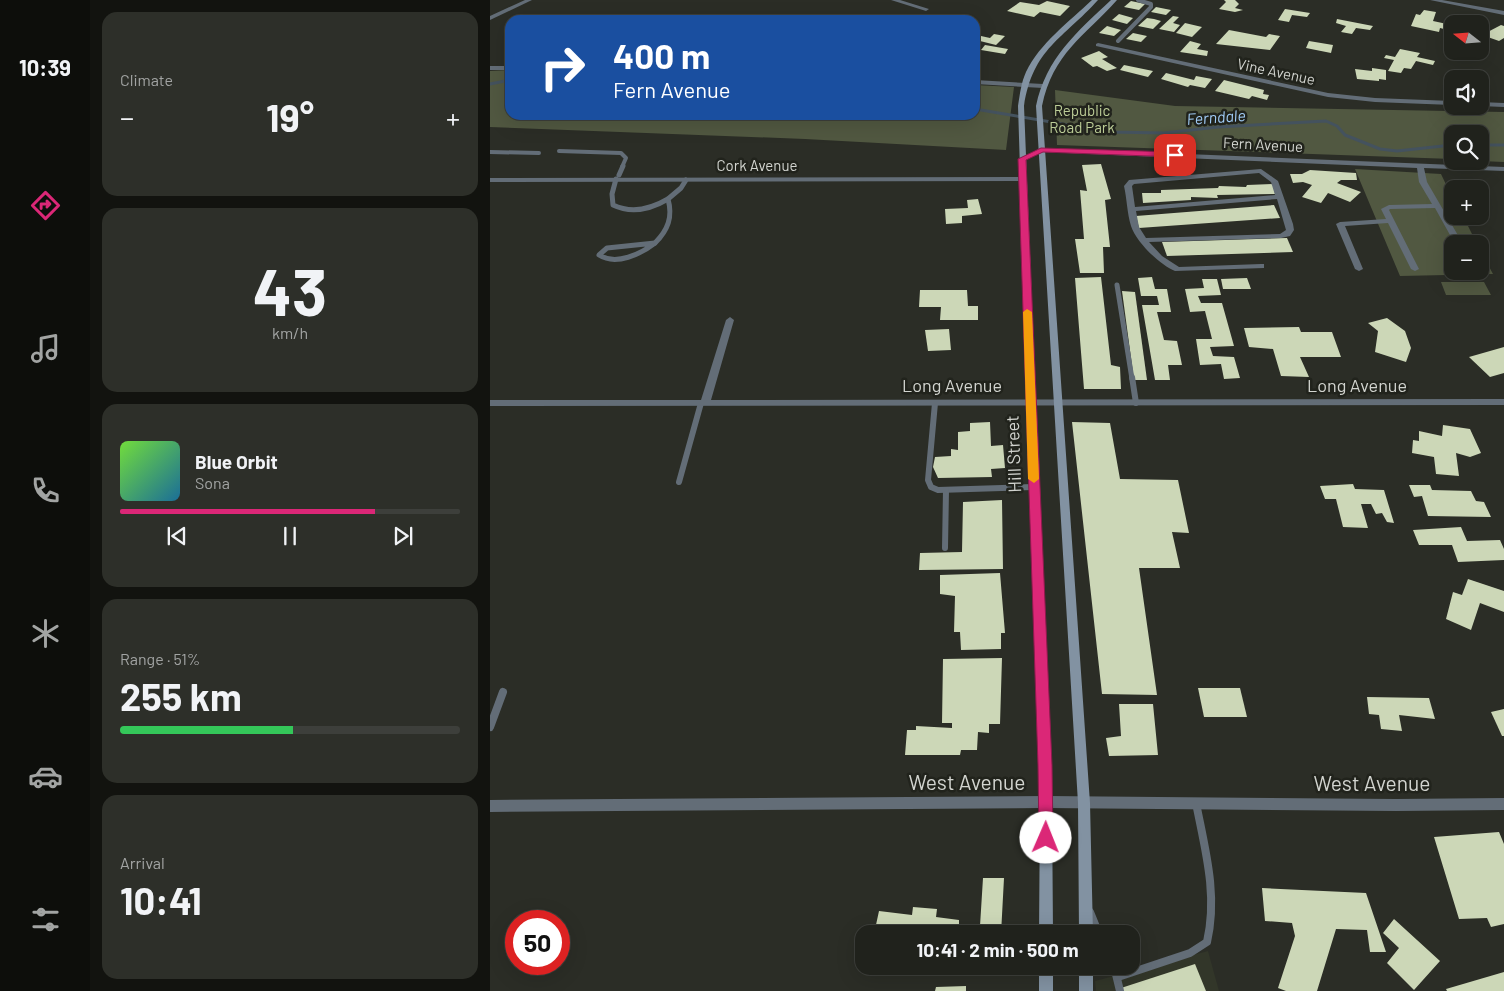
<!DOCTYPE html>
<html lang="en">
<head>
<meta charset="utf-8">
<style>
  :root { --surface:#20221c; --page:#2d2f29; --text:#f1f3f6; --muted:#a2a4a3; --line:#3d3f3b; --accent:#db2777 }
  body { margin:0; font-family:Barlow,sans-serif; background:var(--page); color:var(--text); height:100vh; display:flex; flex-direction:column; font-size:19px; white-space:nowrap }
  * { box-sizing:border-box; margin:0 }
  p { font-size:16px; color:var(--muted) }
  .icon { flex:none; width:28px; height:28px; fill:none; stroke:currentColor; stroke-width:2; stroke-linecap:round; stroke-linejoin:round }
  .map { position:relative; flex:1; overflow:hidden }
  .side { display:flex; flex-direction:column; gap:12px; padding:12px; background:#12130f; width:400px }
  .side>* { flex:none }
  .hud { position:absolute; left:15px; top:15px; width:475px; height:105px; border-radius:15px; box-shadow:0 5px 20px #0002,0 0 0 1px var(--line); background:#1a4fa0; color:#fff; overflow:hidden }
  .needle { width:32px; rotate:287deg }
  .controls { position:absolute; left:954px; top:15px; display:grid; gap:10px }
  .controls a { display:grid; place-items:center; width:45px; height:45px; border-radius:10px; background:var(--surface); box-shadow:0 5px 20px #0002,0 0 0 1px var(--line); font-size:25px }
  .speed { position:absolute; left:15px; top:910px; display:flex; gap:10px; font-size:25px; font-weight:700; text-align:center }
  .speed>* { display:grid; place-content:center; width:65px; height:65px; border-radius:50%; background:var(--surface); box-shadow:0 5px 20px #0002,0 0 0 1px var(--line); line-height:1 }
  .speed .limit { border:8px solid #d22; background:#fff; color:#111 }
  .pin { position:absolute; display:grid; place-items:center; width:42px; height:42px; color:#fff; margin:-21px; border-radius:10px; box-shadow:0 2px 8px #0006 }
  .me { position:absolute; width:55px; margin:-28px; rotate:1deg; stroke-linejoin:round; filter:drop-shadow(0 0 4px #0008) }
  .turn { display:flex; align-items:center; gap:18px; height:105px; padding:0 25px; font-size:22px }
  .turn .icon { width:65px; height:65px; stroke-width:2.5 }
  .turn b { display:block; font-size:35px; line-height:42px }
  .big { font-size:38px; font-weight:700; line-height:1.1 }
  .side .widget { flex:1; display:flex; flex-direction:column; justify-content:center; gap:8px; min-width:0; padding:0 18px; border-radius:15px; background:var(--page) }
  .side .dial { align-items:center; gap:0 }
  .dial b { font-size:65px; line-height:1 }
  .song { display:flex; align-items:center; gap:15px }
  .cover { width:60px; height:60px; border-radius:8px; background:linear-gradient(135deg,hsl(100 70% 55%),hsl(200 70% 35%)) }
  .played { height:5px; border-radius:2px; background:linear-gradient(90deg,var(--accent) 75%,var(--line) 75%) }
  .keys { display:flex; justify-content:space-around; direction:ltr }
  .heat { display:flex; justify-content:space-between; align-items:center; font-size:28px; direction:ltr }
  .charge { height:8px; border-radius:4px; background:linear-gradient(90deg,#34c759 51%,var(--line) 0) }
  .trip { position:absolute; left:365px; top:925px; width:285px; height:50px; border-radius:15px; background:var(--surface); box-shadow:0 5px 20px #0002,0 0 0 1px var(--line); font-weight:700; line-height:50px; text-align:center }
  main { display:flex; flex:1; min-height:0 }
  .tab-bar { display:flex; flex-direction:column; width:90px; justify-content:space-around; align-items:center; background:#0d0e0b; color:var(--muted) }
  .tab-bar .icon { width:35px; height:35px }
  .tab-bar .selected { color:var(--accent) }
  .tab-bar b { font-size:22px; color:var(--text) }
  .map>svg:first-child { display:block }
</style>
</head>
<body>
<main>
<nav class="tab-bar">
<b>10:39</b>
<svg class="icon selected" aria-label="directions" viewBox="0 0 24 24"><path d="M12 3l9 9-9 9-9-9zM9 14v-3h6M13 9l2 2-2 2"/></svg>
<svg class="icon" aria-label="music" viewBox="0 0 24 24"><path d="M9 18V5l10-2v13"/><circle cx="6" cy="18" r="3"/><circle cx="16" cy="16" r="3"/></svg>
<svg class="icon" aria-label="phone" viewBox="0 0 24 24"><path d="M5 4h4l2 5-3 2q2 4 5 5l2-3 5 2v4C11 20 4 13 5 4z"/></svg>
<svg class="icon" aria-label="climate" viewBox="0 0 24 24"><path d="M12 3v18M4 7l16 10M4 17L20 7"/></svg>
<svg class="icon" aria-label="car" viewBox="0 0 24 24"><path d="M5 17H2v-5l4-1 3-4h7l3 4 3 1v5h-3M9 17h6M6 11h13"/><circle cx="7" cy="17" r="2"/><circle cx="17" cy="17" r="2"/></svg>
<svg class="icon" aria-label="filters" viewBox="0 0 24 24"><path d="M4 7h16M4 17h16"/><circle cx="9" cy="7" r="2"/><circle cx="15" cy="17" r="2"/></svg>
</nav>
<section class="side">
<div class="widget"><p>Climate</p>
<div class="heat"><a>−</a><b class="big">19°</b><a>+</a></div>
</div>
<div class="widget dial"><b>43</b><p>km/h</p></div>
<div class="widget">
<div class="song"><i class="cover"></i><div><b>Blue Orbit</b><p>Sona</p></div></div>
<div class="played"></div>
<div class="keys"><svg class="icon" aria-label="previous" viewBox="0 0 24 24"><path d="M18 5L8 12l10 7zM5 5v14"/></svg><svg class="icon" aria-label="pause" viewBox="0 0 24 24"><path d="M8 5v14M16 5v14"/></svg><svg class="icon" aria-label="next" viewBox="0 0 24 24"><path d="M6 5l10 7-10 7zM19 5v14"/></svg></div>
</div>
<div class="widget"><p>Range · 51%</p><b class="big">255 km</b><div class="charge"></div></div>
<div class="widget"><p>Arrival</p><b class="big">10:41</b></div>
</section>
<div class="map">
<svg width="1014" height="991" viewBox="0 0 1014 991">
  <rect width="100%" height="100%" fill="#2b2d26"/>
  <path fill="#323629" d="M 718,951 L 729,991 L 606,991 L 605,981 Z"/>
  <g fill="#515841">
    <path d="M 20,70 L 20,115 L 485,115 L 485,85 L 524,87 L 516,150 L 315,139 L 0,127 L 0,71 Z"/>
    <path d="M 565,90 L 685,106 L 1014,112 L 1014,162 L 990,161 L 990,134 L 962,134 L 962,159 L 567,145 Z"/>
    <path d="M 865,169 L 951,174 L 962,197 L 962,216 L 973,216 L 987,244 L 962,244 L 962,271 L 990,271 L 990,250 L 1003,274 L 910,276 Z"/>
    <path d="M 951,282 L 994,282 L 1001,295 L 956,295 Z"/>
  </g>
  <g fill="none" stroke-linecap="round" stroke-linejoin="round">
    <g stroke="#44525e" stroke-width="3">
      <path d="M 0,84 L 20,80"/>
      <path d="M 485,109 L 620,132 L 674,133 L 728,127 L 836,121 L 847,126 L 855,135 L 890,149 L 907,151 L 962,145"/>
      <path d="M 990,145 L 1014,145"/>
    </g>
  </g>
  <g fill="#ccd7b7">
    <path d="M 734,0 L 745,0 L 749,4 L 745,8 L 753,10 L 745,12 L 729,9 L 736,2 Z"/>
    <path d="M 557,1 L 580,6 L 570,16 L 550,12 L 544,17 L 517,11 L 530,2 L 549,5 Z"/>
    <path d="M 641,1 L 655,4 L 649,10 L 634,7 Z"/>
    <path d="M 666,7 L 681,10 L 676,15 L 661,12 Z"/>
    <path d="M 795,9 L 820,13 L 817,17 L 802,15 L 799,22 L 788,20 Z"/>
    <path d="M 934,10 L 946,12 L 943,21 L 957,24 L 954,29 L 950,28 L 949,32 L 921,26 L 926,14 L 930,15 Z"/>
    <path d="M 629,14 L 643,18 L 637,24 L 622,20 Z"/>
    <path d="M 683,16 L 689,17 L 683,23 L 690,25 L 684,32 L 669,29 Z"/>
    <path d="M 657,18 L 664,19 L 671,21 L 663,29 L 648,26 Z"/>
    <path d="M 847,19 L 883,26 L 880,30 L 866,28 L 862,34 L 851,32 L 856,26 L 846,23 Z"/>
    <path d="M 695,23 L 712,27 L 702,37 L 686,33 Z"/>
    <path d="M 1011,25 L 1014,26 L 1014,38 L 1009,41 L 992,35 Z"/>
    <path d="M 617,26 L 631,30 L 624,36 L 609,33 Z"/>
    <path d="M 739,30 L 776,37 L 779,34 L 790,36 L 780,50 L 726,44 Z"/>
    <path d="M 643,33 L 657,36 L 651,42 L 636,39 Z"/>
    <path d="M 504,34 L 515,36 L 506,45 L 486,40 L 491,36 L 500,38 Z"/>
    <path d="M 700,41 L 711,44 L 707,49 L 718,51 L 717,56 L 690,52 Z"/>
    <path d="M 819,41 L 843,45 L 841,53 L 816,48 Z"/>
    <path d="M 495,45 L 518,49 L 515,54 L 491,50 Z"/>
    <path d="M 910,49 L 930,53 L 927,57 L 945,61 L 943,65 L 926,61 L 921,69 L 914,68 L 911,73 L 898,71 L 904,60 L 894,58 L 896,55 L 905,57 Z"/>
    <path d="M 609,51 L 618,57 L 612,59 L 627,68 L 617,71 L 607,66 L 603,67 L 591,58 Z"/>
    <path d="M 634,65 L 663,71 L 658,77 L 630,70 Z"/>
    <path d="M 882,68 L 896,70 L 896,80 L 889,79 L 889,81 L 867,79 L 865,69 L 882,71 Z"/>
    <path d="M 676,73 L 704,80 L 706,76 L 722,79 L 715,88 L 700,85 L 698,87 L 671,79 Z"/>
    <path d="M 734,80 L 774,90 L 773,94 L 779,95 L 777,100 L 762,96 L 759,99 L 725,91 Z"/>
    <path d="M 611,164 L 621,199 L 615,200 L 620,247 L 613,247 L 614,273 L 590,273 L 585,239 L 594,239 L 590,190 L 597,191 L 592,165 Z"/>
    <path d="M 820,170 L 866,173 L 867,180 L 851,180 L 847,183 L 871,192 L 860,202 L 838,193 L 831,203 L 812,197 L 822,185 L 813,182 L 803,183 L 800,174 L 812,174 Z"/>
    <path d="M 784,184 L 785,194 L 727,195 L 728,198 L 701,197 L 701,200 L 653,203 L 652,193 L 671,193 L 671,190 L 728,188 L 729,186 L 756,187 L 757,185 Z"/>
    <path d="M 488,199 L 492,214 L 472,216 L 472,223 L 456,224 L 455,209 L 478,208 L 477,200 Z"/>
    <path d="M 784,205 L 790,218 L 649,228 L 646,216 Z"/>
    <path d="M 797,238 L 803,252 L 677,256 L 672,242 Z"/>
    <path d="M 611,277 L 621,365 L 630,367 L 631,389 L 594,389 L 585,278 Z"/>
    <path d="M 662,277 L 665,289 L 677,289 L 681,312 L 667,312 L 674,340 L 687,341 L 692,365 L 678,365 L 680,380 L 665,380 L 652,305 L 669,305 L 667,296 L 651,296 L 648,278 Z"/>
    <path d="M 757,278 L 761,289 L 733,289 L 731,279 Z"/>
    <path d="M 712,279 L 727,279 L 731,295 L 708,296 L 711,303 L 732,303 L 744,346 L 720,347 L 723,356 L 744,357 L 750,378 L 734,379 L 731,364 L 710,365 L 706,339 L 722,339 L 715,311 L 700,312 L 695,289 L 714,288 Z"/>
    <path d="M 430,290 L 477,290 L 478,306 L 488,306 L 488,320 L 450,320 L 451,307 L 429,307 Z"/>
    <path d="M 632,291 L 645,292 L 657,380 L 644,380 Z"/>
    <path d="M 897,318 L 915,331 L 921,348 L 916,362 L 885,352 L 888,331 L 878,323 Z"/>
    <path d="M 809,327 L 811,332 L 842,332 L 851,357 L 810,357 L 819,377 L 791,376 L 783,349 L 759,347 L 754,328 Z"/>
    <path d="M 459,329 L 461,350 L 438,351 L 435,330 Z"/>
    <path d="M 1014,347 L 1014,373 L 1000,377 L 979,357 Z"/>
    <path d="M 500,422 L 501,446 L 513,445 L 515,468 L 501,469 L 502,477 L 448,478 L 443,467 L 445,457 L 461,456 L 461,449 L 468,450 L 468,432 L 480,431 L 480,423 Z"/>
    <path d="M 582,422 L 620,423 L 630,479 L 688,480 L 699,533 L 682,532 L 690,568 L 649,568 L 667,695 L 612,694 Z"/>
    <path d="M 953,425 L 980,429 L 991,453 L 980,457 L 966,453 L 969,476 L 946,474 L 944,457 L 922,453 L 923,440 L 929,441 L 929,431 L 952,436 Z"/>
    <path d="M 863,484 L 865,489 L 894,490 L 904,523 L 897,522 L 892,513 L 886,514 L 881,504 L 871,504 L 878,528 L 853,527 L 846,499 L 835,499 L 830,486 Z"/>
    <path d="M 919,485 L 940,485 L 942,490 L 981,491 L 986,501 L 994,502 L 1001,517 L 938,516 L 932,496 L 924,497 Z"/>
    <path d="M 512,500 L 513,569 L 429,570 L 430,553 L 472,552 L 473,502 Z"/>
    <path d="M 971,527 L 977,541 L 1010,540 L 1014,549 L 1014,560 L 968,562 L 962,545 L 929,545 L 923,530 Z"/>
    <path d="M 510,573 L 515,633 L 511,633 L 511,649 L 471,650 L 470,632 L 464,632 L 465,596 L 450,594 L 450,575 Z"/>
    <path d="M 978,579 L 1014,591 L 1014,612 L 990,603 L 981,630 L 956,619 L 963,592 L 972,595 Z"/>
    <path d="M 512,658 L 510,724 L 499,724 L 499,733 L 488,732 L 487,750 L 471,750 L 470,755 L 415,755 L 417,730 L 426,730 L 426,726 L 462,728 L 462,723 L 452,723 L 453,659 Z"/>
    <path d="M 708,688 L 750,688 L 757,717 L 714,717 Z"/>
    <path d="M 877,697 L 939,698 L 945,719 L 909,715 L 912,731 L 891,729 L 889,715 L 879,714 Z"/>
    <path d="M 629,704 L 663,704 L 668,755 L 619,756 L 616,738 L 631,736 Z"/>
    <path d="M 1014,709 L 1014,736 L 1012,736 L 1001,712 Z"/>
    <path d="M 1009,832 L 1014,844 L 1014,924 L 1001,927 L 997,918 L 969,919 L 944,837 Z"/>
    <path d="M 493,878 L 514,878 L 511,934 L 384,934 L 389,911 L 422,915 L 423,907 L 447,909 L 446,917 L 469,920 L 469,926 L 490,926 Z"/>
    <path d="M 772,888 L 876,893 L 896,952 L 880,952 L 877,930 L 846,929 L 827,991 L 796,991 L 788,988 L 805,936 L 802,923 L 775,921 Z"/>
    <path d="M 904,919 L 950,961 L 924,990 L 897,963 L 909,948 L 893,933 Z"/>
    <path d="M 705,964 L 716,991 L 632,991 L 631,988 Z"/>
    <path d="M 1014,972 L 1014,991 L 957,991 L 956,989 Z"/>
    <path d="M 476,986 L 476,991 L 445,991 L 446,987 Z"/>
  </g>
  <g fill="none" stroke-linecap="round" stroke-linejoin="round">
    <g stroke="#636d77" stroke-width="4">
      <path d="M 628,41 L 661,7 L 661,4 L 648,0"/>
      <path d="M 69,151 L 131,153 L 136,158 L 132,167"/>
      <path d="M 0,152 L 49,153"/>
    </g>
    <g stroke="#636d77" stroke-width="5">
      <path d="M 129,175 L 133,166"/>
      <path d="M 126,179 L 122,194 L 123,205 C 142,214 161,209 178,199"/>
      <path d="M 165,243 C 151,254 126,266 109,255 L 117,248 Z"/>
      <path d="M 165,243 C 178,230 183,217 178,199 L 191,188 L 196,180"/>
      <path d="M 627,285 L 642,379"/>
    </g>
    <g stroke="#636d77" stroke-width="6">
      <path d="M 642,377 L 646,403"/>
      <path d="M 445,403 L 438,480 L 441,487 L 448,490 L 544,487"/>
      <path d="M 189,482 L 211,403"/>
      <path d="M 455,548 L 456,490"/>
    </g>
    <g stroke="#636d77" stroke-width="8">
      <path d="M 0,727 L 13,692"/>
      <path d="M 600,912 L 609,934"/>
      <path d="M 624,966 L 630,991"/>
      <path d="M 628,977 L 700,953 L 717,942 C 728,895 715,849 706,803"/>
    </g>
    <g fill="#636d77" fill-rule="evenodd">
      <path d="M 35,0 L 42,0 L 0,20 L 0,16 Z"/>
      <path d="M 401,0 L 410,0 L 439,9 L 436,11 Z"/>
      <path d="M 940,0 L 952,0 L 1014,11 L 1014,15 Z"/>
      <path d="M 608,43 L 838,93 L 885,98 L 962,101 L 962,105 L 885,102 L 838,97 L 606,46 L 606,44 Z"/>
      <rect x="0" y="66" width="20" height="4"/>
      <path d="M 485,80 L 553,84 L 556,86 L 553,88 L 485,84 Z"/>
      <path d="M 990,102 L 1014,103 L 1014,107 L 990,106 Z"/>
      <path d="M 551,148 L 1014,167 L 1014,171 L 934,168 L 937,182 L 973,244 L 965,244 L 945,208 L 900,209 L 899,210 L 929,269 L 925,271 L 921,269 L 898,223 L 855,226 L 873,269 L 869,271 L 865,269 L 846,224 L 850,222 L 896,219 L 891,209 L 899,205 L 942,204 L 929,182 L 927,168 L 552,152 L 534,160 L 529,159 Z"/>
      <path d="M 771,169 L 788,181 L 803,224 L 804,230 L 800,236 L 791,238 L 659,242 L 672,256 L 689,267 L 771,264 L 774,264 L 774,268 L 685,271 C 670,265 646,242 641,226 C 637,213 637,199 634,186 L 639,180 ZM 769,173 L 781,182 L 785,195 L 645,207 L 642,186 L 644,184 ZM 787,199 L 796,230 L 790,234 L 656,238 L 649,227 L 646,211 Z"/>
      <path d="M 533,177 L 537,179 L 536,181 L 0,182 L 0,178 Z"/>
      <path d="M 240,317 L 244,320 L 221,400 L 1014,399 L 1014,405 L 0,406 L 0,400 L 211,400 L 236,320 Z"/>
      <path d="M 556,796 L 906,799 L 1014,798 L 1014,810 L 906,811 L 556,808 L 0,812 L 0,800 Z"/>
    </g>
    <g fill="#8292a2" fill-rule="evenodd">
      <path d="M 602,0 L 608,0 C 573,39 543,48 534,106 L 562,802 L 563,934 L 549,934 L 550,802 L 528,106 C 530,94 531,83 536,72 C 550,43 579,22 602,0 Z"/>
      <path d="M 621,0 L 627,0 C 594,37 563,53 552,106 L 600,803 L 603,934 L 589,934 L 588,803 L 546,106 C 556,58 587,32 621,0 Z"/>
      <rect x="549" y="966" width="14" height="25"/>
      <rect x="589" y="966" width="14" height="25"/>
    </g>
  </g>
  <path fill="#db2777" stroke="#8e194d" d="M 551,148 L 685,152 L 689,155 L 685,157 L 553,152 L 536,160 L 562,765 L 563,838 L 561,843 L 556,845 L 551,843 L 549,838 L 548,765 L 528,159 Z"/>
  <path fill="#f59e0b" d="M 537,309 L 542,312 L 549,479 L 544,483 L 538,479 L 533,312 Z"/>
  <g text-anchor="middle" stroke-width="5" stroke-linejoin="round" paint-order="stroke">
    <g font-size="15" fill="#d2d4cf" stroke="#21231c">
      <text transform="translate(786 72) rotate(12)" y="5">Vine Avenue</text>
      <text transform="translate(773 145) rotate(3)" y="5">Fern Avenue</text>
      <text x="267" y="171">Cork Avenue</text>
    </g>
    <g font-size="15" fill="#bccd97" stroke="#21231c">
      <text x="592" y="116">Republic<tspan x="592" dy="17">Road Park</tspan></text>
    </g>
    <g font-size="16" font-style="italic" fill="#a1ccf6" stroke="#21231c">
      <text transform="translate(726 117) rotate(-4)" y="6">Ferndale</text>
    </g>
    <g font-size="18" fill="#d2d4cf" stroke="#21231c">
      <text x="462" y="392">Long Avenue</text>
      <text x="867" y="392">Long Avenue</text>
      <text transform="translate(524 454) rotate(-92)" y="6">Hill Street</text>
    </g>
    <g font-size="21" fill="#d2d4cf" stroke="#21231c">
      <text x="477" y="790">West Avenue</text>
      <text x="882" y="791">West Avenue</text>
    </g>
  </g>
</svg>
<div class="controls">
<a><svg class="needle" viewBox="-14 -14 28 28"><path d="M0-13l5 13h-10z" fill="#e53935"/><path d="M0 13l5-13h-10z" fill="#a2a4a3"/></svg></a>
<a><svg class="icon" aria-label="sound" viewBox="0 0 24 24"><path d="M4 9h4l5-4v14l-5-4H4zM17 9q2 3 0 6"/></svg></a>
<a><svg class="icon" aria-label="search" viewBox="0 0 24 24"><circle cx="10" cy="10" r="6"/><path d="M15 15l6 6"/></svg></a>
<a>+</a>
<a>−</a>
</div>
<div class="speed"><div class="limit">50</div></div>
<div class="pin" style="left:685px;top:155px;background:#d93025"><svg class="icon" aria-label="arrive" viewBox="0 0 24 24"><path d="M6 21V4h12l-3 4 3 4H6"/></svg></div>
<svg class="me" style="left:556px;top:838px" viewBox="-20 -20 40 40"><circle r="19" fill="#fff"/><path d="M0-13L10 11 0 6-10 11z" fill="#db2777"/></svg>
<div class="trip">10:41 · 2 min · 500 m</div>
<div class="hud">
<div class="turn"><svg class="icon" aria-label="right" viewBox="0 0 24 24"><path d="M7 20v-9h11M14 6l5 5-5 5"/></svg><div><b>400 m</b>Fern Avenue</div></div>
</div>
</div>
</main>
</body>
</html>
